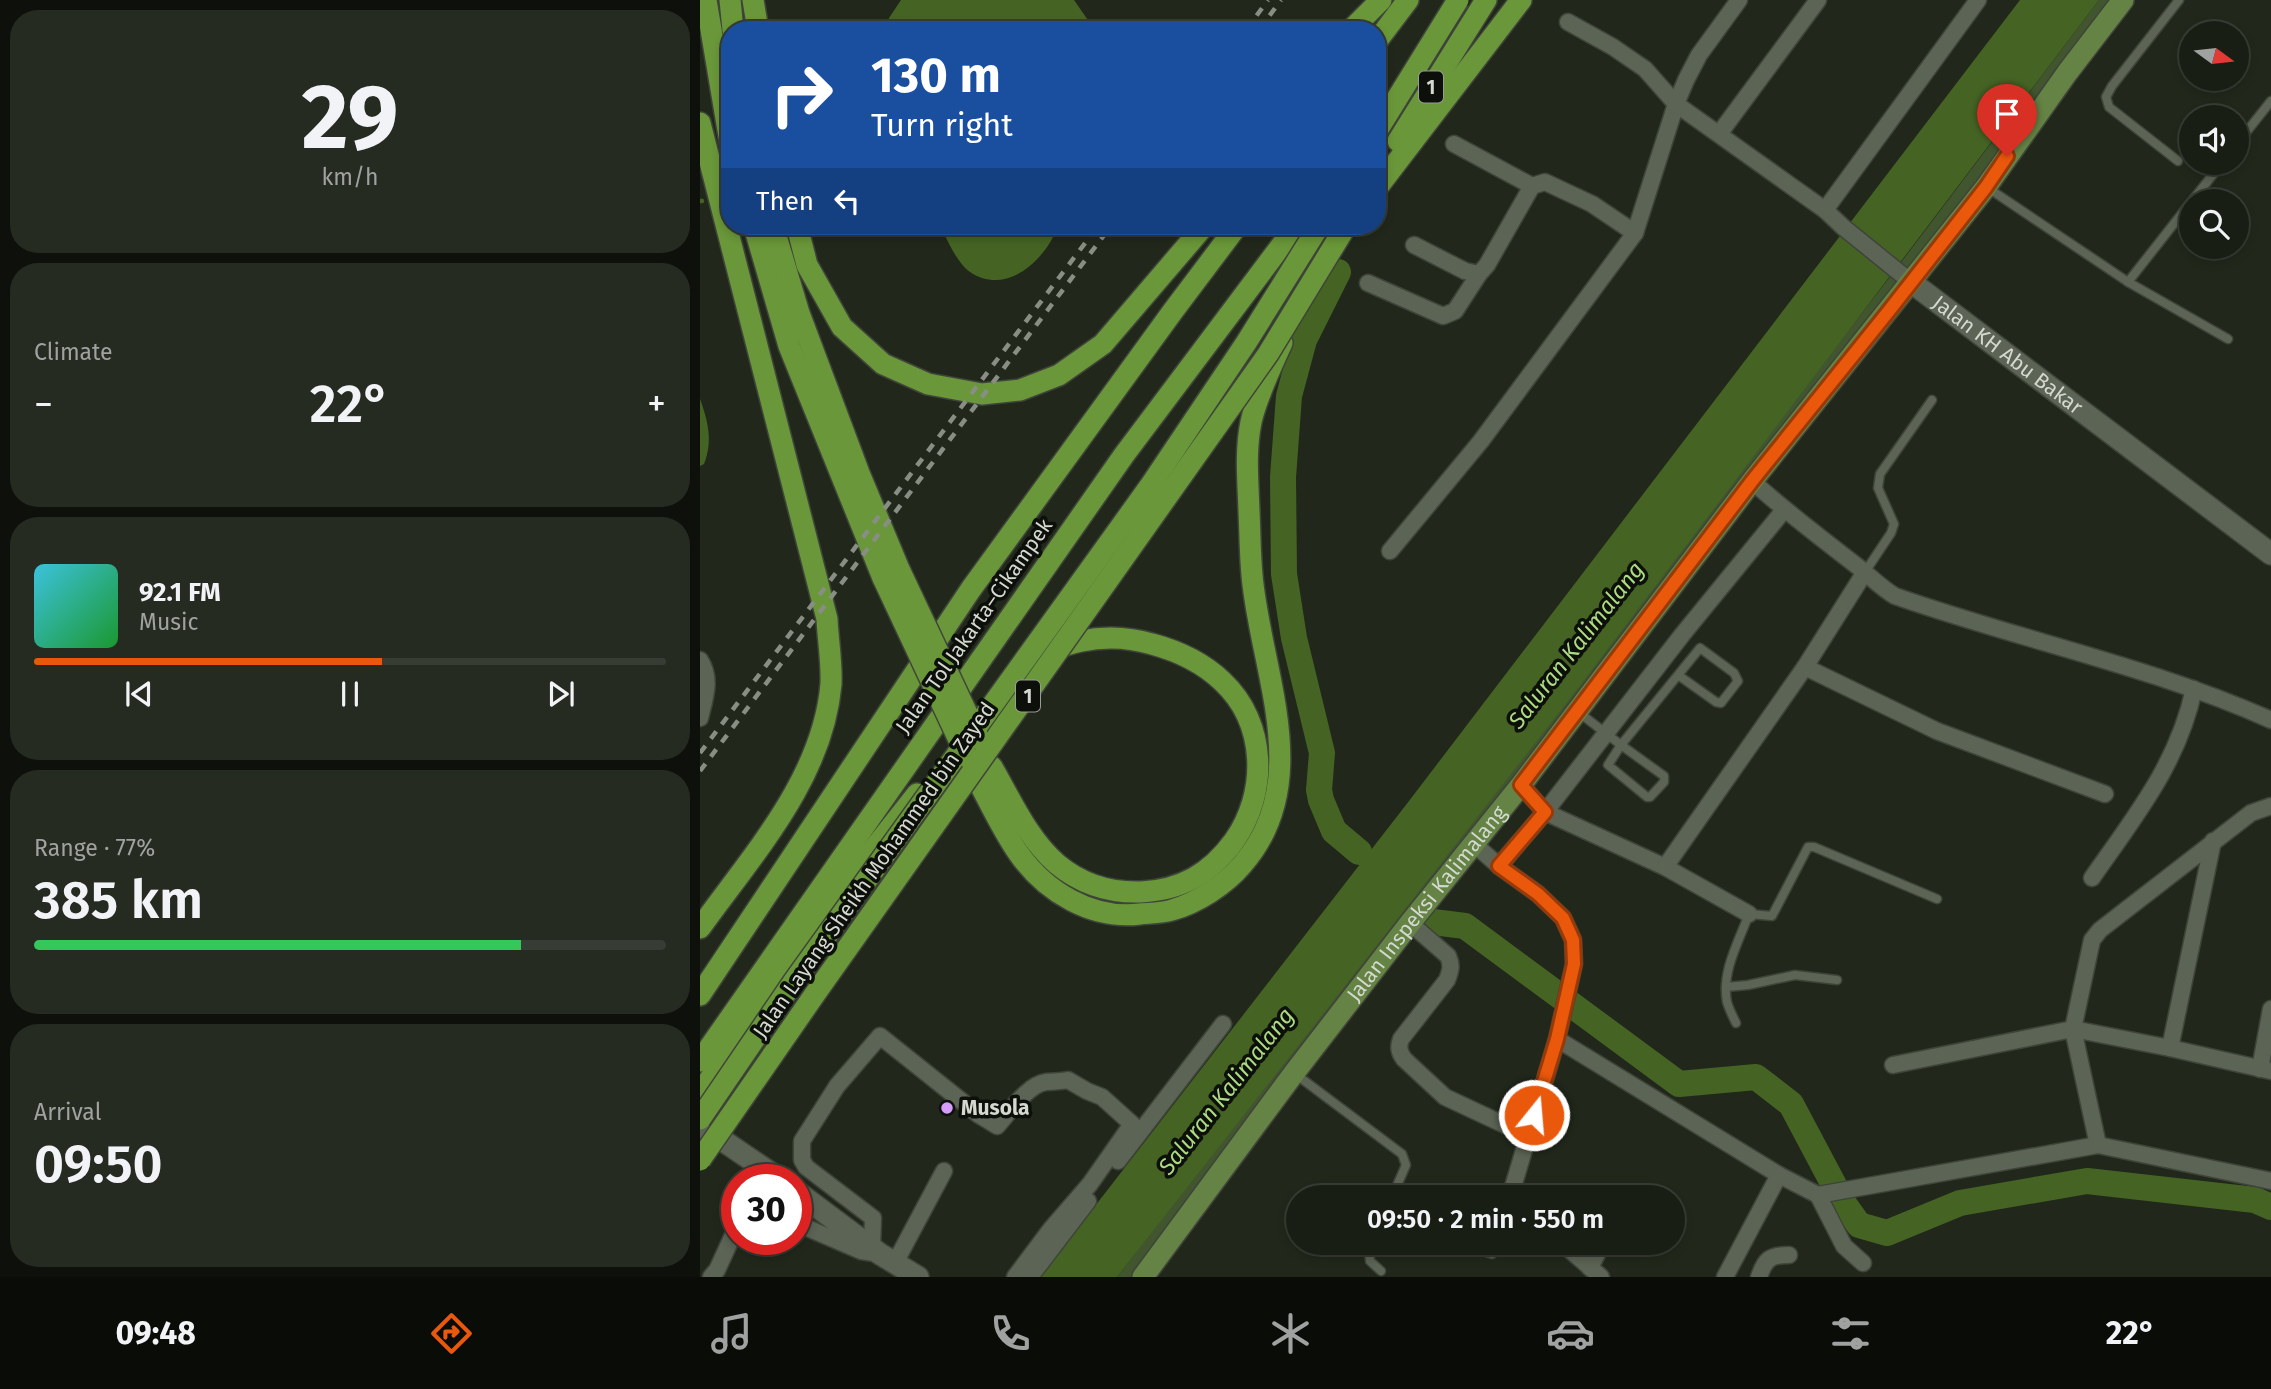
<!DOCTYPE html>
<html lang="en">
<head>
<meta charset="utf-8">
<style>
  :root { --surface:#191e14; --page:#262b22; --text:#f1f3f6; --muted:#9fa2a0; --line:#373c34; --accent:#ea580c }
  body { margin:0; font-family:"Fira Sans",sans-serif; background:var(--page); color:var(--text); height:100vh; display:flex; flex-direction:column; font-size:26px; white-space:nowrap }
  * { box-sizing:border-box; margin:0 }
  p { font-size:23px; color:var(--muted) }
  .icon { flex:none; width:38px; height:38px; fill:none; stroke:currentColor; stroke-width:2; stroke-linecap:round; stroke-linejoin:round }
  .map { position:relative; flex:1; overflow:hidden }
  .sheet { display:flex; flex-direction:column; gap:10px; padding:10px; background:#0e100b; width:700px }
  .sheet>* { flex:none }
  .guide { position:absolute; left:21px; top:21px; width:665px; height:214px; border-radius:28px; box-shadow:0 4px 10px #0003,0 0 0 2px var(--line); background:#1a4fa0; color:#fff; overflow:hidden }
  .needle { width:46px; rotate:105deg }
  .buttons { position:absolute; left:1479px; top:21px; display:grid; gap:14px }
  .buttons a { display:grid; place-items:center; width:70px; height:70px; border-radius:50%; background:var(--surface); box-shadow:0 4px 10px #0003,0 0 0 2px var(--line); font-size:35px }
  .speed { position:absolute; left:21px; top:1164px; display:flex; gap:14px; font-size:35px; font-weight:700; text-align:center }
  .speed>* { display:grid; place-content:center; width:91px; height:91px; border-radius:50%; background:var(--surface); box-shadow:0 4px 10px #0003,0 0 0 2px var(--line); line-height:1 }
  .speed .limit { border:10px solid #d22; background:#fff; color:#111 }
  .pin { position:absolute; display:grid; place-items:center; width:60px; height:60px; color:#fff; margin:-72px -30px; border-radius:50% 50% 50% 0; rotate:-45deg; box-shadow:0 0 7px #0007 }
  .pin .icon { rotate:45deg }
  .me { position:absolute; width:77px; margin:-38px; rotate:17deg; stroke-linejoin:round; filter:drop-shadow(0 0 5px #0008) }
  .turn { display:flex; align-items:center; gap:24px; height:147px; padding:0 35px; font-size:32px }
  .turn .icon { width:91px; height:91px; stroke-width:2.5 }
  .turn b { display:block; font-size:49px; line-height:60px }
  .then { display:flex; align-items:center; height:66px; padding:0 35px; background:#0003; gap:14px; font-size:26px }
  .big { font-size:52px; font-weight:600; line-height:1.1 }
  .sheet .card { flex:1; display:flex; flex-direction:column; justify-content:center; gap:10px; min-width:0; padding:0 24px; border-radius:28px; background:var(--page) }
  .sheet .dial { align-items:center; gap:0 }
  .dial b { font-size:91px; line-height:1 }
  .song { display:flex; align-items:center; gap:21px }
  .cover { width:84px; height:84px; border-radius:10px; background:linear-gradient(135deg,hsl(190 70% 55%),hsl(130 70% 35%)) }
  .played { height:7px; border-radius:4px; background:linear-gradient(90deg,var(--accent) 55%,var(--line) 55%) }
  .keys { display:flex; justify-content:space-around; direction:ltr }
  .heat { display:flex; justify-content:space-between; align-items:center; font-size:38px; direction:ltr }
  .charge { height:10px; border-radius:5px; background:linear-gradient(90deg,#34c759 77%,var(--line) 0) }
  .trip { position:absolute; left:586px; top:1185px; width:399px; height:70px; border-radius:35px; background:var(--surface); box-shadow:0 4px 10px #0003,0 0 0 2px var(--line); font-weight:600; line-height:70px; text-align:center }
  .tab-bar { display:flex; height:112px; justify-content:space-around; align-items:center; background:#0a0c08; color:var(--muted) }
  .tab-bar .icon { width:49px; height:49px }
  .tab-bar .current { color:var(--accent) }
  .tab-bar b { font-size:32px; color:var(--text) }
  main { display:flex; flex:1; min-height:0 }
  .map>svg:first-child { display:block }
</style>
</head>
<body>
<main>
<section class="sheet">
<div class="card dial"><b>29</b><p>km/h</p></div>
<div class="card"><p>Climate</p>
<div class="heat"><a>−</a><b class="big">22°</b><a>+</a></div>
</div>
<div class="card">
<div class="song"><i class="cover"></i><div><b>92.1 FM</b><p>Music</p></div></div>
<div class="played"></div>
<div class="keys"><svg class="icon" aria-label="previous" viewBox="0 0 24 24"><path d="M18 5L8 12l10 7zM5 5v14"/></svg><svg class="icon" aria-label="pause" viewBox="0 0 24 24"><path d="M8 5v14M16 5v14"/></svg><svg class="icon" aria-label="next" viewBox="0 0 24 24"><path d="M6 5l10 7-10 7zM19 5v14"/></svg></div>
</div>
<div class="card"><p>Range · 77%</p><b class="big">385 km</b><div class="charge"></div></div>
<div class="card"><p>Arrival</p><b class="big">09:50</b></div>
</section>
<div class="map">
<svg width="1571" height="1277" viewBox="0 0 1571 1277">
  <rect width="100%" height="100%" fill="#21281b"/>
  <path fill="#41562e" d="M 1399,0 L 1423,0 L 1188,312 L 443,1277 L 417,1277 L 1196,269 Z"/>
  <g fill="#456424">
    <path d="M 201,0 L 374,0 L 392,26 L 401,30 L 187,30 L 189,18 Z"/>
    <path d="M 1320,0 L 1399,0 L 875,692 L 417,1277 L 340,1277 L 709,801 Z"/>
    <path d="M 241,226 L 358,226 C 346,259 307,297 270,272 C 258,264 246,239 241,226 Z"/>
    <path d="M 0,399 C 8,421 13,441 4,464 L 0,466 Z"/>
  </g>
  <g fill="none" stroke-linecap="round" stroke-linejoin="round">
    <path stroke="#456424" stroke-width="4.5" d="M 0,201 L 2,201"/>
    <g stroke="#456424" stroke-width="26">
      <path d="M 638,272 L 604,340 L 589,396 L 583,477 L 584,574 L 594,638 L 622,753 L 619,790 L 621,800 L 634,831 L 659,852"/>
      <path d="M 733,922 L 765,926 L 979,1084 L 1056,1077 L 1091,1104 L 1144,1204 L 1159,1225 L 1187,1233 L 1260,1203 L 1387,1181 L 1555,1200 L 1571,1207"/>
    </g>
    <g stroke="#3f443a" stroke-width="11">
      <g id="service">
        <path d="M 1536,145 L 1571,101"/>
        <path d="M 1478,161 L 1409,107 L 1406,97 L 1412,86 L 1479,0"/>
        <path d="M 1288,188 L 1428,282 L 1528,339"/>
        <path d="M 1492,201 L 1522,163"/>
        <path d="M 1428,282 L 1491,202"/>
        <path d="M 1165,572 L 1191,533 L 1194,524 L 1178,488 L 1180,474 L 1232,400"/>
        <path d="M 877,711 L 921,745 L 964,776 L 964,782 L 950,797 L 947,797 L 908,765 L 921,745 L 1000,648 L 1034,673 L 1038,681 L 1021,703 L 1016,702 L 978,675"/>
        <path d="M 1026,987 L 1048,985 L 1095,975 L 1137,980"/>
        <path d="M 1036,1023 C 1033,1017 1029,1009 1027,1002 C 1021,972 1039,941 1049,914 L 1072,916 L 1108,847 L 1114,847 L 1237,899"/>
        <path d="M 594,1073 L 702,1154 L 706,1165 L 692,1197"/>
        <path d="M 672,1242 L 669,1251 L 670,1261 L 681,1271"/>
        <path d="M 759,1242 L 792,1254"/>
      </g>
    </g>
    <g stroke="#3f443a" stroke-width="19">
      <g id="minor">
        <path d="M 868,22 L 913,47 L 945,69 L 976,104 L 1125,210 L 1143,227 L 1211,282"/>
        <path d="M 1019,134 L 1118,0"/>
        <path d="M 754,144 L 832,186"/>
        <path d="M 1125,210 L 1278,0"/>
        <path d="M 714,245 L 765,271 L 779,274 L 787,265 L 832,186 L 845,182 L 892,204 L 935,233"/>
        <path d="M 668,283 L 743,316 L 755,311 L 779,274"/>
        <path d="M 1052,481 C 1085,511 1121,538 1157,566 C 1170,576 1181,588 1195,596 C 1320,640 1450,666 1571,720"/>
        <path d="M 690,551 L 781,441 L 935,233 L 976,104 L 986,80 L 999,55 L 1039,0"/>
        <path d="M 1165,572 L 1105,667 L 1237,731 L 1405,794"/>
        <path d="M 0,660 C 12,679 5,697 0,718"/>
        <path d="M 821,785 L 845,812 L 965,867 L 1049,914"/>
        <path d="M 773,843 L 799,866 L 838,894 L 863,918 L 873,940 L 874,964 L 857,1039 L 1079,1175 L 1118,1195 L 1398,1145 L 1571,1181"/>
        <path d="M 799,866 L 845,812 L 982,635 L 1084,510"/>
        <path d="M 965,867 L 1105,667"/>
        <path d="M 1392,878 C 1435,816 1478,764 1494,689"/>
        <path d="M 710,923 L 748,956 C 752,965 751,970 747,980 L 701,1039 C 698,1047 699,1052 704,1059 L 745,1097 L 807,1126"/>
        <path d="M 1470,1048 L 1513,841"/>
        <path d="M 1193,1065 L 1373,1029 L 1470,1048 L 1571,1071"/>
        <path d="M 1560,1069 L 1571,1009"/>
        <path d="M 1398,1145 L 1373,1029 L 1392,940 L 1400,930 L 1551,813 L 1571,806"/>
        <path d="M 418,1161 L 523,1024"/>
        <path d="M 1118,1195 L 1144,1246 L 1163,1263"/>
        <path d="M 810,1197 L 857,1039"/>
        <path d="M 927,1197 L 928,1196"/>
        <path d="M 96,1223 L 161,1251 L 174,1253"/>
        <path d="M 861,1242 L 901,1277"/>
        <path d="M 172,1247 L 173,1218 L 106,1167 L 102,1160 L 102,1141 L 137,1086 L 180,1036 L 279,1115 L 297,1126 C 309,1113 328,1084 346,1082 C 354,1081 359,1082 368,1080 L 387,1091 L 402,1097 L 432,1124 L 390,1184 L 351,1229 L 315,1277"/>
        <path d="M 195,1263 L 244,1171"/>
        <path d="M 890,1268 L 903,1242"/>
        <path d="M 11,1277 L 17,1270 L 34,1233 L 37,1232"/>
        <path d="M 330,1277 L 388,1201"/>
        <path d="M 1025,1277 L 1079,1175"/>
        <path d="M 1059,1277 C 1065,1259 1070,1255 1089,1255"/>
      </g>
    </g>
    <g stroke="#3f443a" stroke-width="24">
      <g id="tertiary">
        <path id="s1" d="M 1211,282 L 1571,554"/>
        <path d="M 0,1125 L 81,1180"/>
        <path d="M 96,1191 L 180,1254 L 218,1277"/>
      </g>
    </g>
    <g stroke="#3f443a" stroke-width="24">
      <g id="primary">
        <path id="s2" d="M 443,1277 L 594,1073 L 710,923 L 821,785 L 1052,481 L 1286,187 L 1367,73 L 1423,0"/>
      </g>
    </g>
    <g stroke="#3f443a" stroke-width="24">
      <g id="motorway">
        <path d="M 6,0 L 30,142"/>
        <path d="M 30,0 L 33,30"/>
        <path d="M 53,0 L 58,30"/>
        <path d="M 651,30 L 681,0"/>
        <path d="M 677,41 L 708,0"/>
        <path d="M 0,123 L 127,619 C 128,640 132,663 131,684 C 123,778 53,854 0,928"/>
        <path d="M 698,141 L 786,0"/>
        <path d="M 677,188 L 821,0"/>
        <path d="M 54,226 L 89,346 L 183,578"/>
        <path d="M 73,226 L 99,313 L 159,473 L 199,569"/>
        <path d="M 97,226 L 107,265 L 142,327 L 183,364 L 228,384 L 282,394 L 320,390 L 359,375 L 403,344 L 504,226"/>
        <path d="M 292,767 C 311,800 328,839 357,864 C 381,884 409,893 441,892 C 481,890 510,874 534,841 C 568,793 567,723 522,681 C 502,662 478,651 452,644 C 405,630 354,641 317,672"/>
        <path d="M 275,775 C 289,801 302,830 319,854 C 346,892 392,920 440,914 C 451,913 462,913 472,910 C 497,903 525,885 542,865 C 616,781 560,670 552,575 C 550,554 550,532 549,511 C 548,482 545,451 551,422 C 556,398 572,365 582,343"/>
        <path d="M 0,995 L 271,589 L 473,311 L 537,226"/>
        <path d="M 0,1061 L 424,455 L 596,226"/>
        <path d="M 0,1093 L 168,856 L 217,794"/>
      </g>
    </g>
    <use href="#service" stroke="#5c6455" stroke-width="8"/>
    <use href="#minor" stroke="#5c6455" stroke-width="16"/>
    <use href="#tertiary" stroke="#5c6455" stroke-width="21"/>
    <use href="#primary" stroke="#648344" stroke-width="21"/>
    <use href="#motorway" stroke="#6a9739" stroke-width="21"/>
    <g stroke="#888e83" stroke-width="4.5" stroke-dasharray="9 9" stroke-linecap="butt">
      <path d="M 546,30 L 568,0"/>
      <path d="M 559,30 L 581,0"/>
      <path d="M 0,753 L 398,226"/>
      <path d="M 0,771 L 411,226"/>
    </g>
    <g stroke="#3f443a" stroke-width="24" stroke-linecap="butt">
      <g id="motorway-bridge">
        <path d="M 677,131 L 758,0"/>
        <path d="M 199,569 L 279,739"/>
        <path d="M 183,578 L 267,757"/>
        <path d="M 0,1119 L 94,981 L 450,486 L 546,343 L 619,226"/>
        <path d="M 0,1160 L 115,994 L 568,354 L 646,226"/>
      </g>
    </g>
    <use href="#motorway-bridge" stroke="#6a9739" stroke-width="21"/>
  </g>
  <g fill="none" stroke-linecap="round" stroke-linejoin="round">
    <g stroke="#983908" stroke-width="18">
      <path id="route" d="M 834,1115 L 857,1039 L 874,964 L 873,940 L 863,918 L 838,894 L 799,866 L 845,812 L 821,785 L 1052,481 L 1188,312 L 1286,187 L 1307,156"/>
    </g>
    <use href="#route" stroke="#ea580c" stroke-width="12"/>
  </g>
  <circle fill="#d59cfb" stroke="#0c0f0a" stroke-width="2.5" cx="247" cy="1108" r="7"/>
  <g text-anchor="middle" stroke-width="7" stroke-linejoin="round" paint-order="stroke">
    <g fill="#0c0f0a" stroke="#989c95" stroke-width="2">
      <rect x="719" y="71.5" width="24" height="31" rx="5"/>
      <rect x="316" y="680.5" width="24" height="31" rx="5"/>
    </g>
    <g font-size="19" font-weight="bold" fill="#d4d9d0">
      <text x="731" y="94">1</text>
      <text x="328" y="703">1</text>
    </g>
    <g font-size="21" fill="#d4d9d0" stroke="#0c0f0a">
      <text dy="7" stroke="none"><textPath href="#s1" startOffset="121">Jalan KH Abu Bakar</textPath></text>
      <text transform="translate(274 626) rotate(-55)" y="7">Jalan Tol Jakarta–Cikampek</text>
      <text transform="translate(174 870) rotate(-55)" y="7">Jalan Layang Sheikh Mohammed bin Zayed</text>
      <text dy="7" stroke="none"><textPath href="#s2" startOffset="469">Jalan Inspeksi Kalimalang</textPath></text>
    </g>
    <g font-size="21" font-weight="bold" fill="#d4d9d0" stroke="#0c0f0a" text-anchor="start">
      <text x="261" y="1115">Musola</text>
    </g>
    <g font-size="23" font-style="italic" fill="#addb81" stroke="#0c0f0a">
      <text transform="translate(876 645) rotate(-52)" y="8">Saluran Kalimalang</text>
      <text transform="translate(526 1091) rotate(-52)" y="8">Saluran Kalimalang</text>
    </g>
  </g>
</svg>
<div class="buttons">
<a><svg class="needle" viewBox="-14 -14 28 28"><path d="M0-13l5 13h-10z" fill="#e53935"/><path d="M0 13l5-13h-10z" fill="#9fa2a0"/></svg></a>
<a><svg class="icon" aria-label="sound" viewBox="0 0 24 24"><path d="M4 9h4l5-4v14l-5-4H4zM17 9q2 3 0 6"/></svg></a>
<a><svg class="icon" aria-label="search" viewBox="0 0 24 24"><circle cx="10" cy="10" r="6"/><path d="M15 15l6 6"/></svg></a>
</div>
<div class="speed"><div class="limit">30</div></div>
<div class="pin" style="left:1307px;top:156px;background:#d93025"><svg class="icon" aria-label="arrive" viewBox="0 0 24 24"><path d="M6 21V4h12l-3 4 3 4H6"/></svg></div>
<svg class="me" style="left:834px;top:1115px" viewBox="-20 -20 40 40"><circle r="17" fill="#ea580c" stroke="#fff" stroke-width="3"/><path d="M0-11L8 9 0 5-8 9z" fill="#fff"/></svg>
<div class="trip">09:50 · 2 min · 550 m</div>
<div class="guide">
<div class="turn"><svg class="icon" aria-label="right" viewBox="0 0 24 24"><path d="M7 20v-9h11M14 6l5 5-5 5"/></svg><div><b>130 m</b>Turn right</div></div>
<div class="then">Then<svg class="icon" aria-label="left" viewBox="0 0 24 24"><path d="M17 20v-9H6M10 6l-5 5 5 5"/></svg></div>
</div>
</div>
</main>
<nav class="tab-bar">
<b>09:48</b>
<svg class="icon current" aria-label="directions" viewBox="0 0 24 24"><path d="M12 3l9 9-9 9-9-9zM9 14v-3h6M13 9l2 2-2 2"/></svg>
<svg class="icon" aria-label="music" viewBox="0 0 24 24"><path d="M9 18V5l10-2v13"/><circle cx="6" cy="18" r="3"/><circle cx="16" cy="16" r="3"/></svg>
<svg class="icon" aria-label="phone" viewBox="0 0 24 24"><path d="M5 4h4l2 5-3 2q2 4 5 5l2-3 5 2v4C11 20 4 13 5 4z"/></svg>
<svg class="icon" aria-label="climate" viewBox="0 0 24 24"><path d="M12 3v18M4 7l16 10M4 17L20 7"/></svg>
<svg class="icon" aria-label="car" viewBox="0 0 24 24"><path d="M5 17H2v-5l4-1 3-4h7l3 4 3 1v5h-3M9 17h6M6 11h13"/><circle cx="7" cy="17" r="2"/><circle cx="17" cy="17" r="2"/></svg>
<svg class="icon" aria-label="filters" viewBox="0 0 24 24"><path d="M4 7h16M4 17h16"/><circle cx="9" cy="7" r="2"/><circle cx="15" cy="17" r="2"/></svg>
<b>22°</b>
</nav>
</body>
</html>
